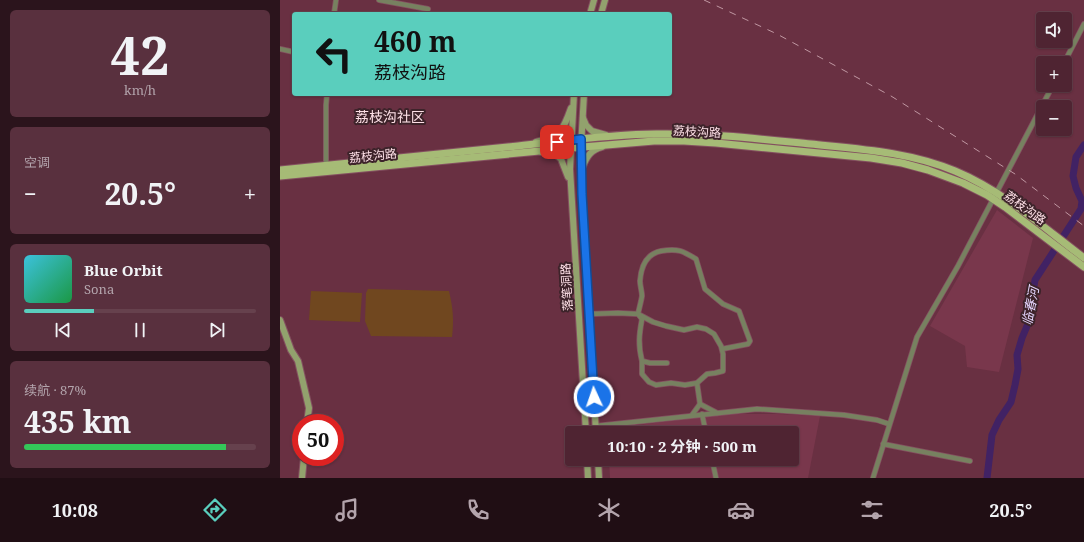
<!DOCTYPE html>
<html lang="zh">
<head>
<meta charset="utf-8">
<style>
  :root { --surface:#4f2432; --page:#59303e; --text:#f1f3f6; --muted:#b3a4ac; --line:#66414d; --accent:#5acebd }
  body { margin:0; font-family:"Noto Serif","Noto Sans SC",serif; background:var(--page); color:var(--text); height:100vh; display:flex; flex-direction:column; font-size:15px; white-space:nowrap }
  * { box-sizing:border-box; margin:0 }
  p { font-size:13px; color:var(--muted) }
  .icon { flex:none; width:22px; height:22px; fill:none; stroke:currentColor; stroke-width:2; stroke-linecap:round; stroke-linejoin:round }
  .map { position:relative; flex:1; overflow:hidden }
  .side { display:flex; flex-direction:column; gap:10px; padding:10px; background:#2b141c; width:280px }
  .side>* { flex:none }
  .banner { position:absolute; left:12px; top:12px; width:380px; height:84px; border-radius:4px; box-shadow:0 1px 3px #0004,0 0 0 1px var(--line); background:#5acebd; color:#111; overflow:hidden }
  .buttons { position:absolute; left:756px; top:12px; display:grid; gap:8px }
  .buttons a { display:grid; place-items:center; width:36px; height:36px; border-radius:4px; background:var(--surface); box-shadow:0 1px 3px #0004,0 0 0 1px var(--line); font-size:20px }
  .speed { position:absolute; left:12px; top:414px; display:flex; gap:8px; font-size:20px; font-weight:700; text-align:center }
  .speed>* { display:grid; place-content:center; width:52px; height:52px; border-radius:50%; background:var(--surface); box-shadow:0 1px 3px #0004,0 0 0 1px var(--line); line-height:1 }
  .speed .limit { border:6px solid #d22; background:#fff; color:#111 }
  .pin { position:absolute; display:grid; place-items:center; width:34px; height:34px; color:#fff; margin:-17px; border-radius:8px; box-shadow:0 2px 6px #0006 }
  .me { position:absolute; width:44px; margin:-22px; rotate:357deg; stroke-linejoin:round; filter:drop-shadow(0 0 3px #0008) }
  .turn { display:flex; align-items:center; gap:14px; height:84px; padding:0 16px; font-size:18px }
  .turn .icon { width:52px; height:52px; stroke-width:2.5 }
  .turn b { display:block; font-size:28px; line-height:34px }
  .big { font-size:30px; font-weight:700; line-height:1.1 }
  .side .card { flex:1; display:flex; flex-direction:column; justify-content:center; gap:6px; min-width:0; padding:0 14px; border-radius:6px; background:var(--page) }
  .side .dial { align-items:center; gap:0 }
  .dial b { font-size:52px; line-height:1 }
  .song { display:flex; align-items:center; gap:12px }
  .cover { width:48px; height:48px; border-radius:6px; background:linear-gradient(135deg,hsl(190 70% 55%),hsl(140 70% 35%)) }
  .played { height:4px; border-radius:2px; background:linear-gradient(90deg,var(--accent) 30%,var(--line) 30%) }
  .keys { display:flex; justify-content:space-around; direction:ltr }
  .heat { display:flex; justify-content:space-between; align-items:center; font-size:22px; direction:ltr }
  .charge { height:6px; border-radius:3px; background:linear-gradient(90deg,#34c759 87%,var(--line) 0) }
  .trip { position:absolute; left:285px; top:426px; width:234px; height:40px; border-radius:4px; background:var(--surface); box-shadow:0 1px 3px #0004,0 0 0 1px var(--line); font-weight:700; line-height:40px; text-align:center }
  .tabs { display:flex; height:64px; justify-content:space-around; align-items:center; background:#200e14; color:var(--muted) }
  .tabs .icon { width:28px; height:28px }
  .tabs .active { color:var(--accent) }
  .tabs b { font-size:18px; color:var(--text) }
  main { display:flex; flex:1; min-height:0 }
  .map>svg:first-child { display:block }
</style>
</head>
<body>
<main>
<section class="side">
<div class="card dial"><b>42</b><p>km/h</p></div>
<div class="card"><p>空调</p>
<div class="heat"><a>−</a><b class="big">20.5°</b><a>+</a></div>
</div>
<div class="card">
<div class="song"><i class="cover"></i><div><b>Blue Orbit</b><p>Sona</p></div></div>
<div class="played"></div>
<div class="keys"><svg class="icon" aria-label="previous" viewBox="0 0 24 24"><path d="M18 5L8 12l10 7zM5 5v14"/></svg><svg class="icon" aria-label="pause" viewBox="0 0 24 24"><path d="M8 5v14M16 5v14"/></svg><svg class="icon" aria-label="next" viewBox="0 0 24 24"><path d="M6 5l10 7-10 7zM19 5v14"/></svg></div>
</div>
<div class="card"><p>续航 · 87%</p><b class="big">435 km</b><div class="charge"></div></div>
</section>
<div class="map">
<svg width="804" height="478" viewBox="0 0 804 478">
  <rect width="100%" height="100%" fill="#693042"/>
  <g fill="#79374c">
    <path d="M 717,210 L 753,238 L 719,372 L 687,367 L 685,346 L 650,326 Z"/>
    <path d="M 446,414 L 497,414 L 540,416 L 528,478 L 330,478 L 329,459 L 512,459 L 512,433 L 326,433 L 326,429 Z"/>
  </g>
  <g fill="#70471f">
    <path d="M 88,289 L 169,291 C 173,308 174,320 172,337 L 91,336 L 85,321 L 86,293 Z"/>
    <path d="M 31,291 L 82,293 L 80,322 L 29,320 Z"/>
  </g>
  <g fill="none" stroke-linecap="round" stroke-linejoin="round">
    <path stroke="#412264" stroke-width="7" d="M 707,478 L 712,435 L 719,420 L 731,402 L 735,385 L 738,369 L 737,355 L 742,338 L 750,319 L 751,303 L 755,280 L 801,209 L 802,201 L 796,188 L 793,176 L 796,157 L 804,145"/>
    <g stroke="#845060" stroke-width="6">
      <g id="street">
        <path d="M 99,0 L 148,9"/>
        <path d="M 54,14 L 56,0"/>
        <path d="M 0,49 L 14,52"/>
        <path d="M 784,63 L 804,24"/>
        <path d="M 46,166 L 46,105 L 47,94"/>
        <path d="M 309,314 L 338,313 L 358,314 L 362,319 C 359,335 358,345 362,361 L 370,363 L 387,363"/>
        <path d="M 362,361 L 362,374 L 369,382 L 376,385 L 391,383 L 405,385 L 417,383 L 427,374 L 435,373 L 443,371 L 443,354 L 441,346 L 434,334 L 426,329 L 417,327 L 404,330 L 386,326 L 373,322 L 358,314 C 359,309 361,302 362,296 C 362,291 360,286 360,281 C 361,267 366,254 381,251 C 398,248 403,251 416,259 L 425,289 L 443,304 L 459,311 L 470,341 L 468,344 L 442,349"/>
        <path d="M 417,383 L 420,404"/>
        <path d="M 422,414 L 426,433"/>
        <path d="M 412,415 L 420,404 L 437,413"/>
        <path d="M 316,426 L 477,409 L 564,415 L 597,420 L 609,424"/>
        <path d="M 603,444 L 690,461"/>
        <path d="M 432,459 L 436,478"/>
        <path d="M 593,478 L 637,337 L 678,266 L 773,85"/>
      </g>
    </g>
    <g stroke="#845060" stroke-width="8">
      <g id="secondary">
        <path d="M 310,14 L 314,0"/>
        <path d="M 321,14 L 325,0"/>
        <path d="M 294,94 L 290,169 L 306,433"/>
        <path d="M 304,94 L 301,147 L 302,194 L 316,433"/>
        <path d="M 303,118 L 306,125 L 312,131 L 326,135"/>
        <path d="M 256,142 C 281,135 283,131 291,108"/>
        <path d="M 261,152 L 275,154 L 281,159 L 288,177"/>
        <path d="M 303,166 C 307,156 311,150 322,147"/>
        <path d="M 0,320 L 11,350 L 18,361 L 29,408 L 27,423"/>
        <path d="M 307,459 L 308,478"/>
        <path d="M 318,459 L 319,478"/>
        <path d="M 22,478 L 24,457"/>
      </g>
    </g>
    <g stroke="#845060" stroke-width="9">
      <g id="primary">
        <path d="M 0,170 C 79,162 159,154 238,146 C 284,141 331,134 376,134 C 428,133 480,139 531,144 C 580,149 630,152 675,171 C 723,191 763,227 804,258"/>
        <path d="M 0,176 L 291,148 L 374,141 L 404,141 L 436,143 L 591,158 L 622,163 L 648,170 L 683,183 L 707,195 L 725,207 L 804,267"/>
      </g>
    </g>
    <use href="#street" stroke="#778160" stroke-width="4.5"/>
    <use href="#secondary" stroke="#92a26d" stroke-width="6"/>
    <use href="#primary" stroke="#a6bb76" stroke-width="7"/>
    <path stroke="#c097a2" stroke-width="1" stroke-dasharray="7 7" stroke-linecap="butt" d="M 424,0 L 497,34 L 611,96 L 735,174 L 804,226"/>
  </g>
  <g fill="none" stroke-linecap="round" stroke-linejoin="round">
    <g stroke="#114b97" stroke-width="10">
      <path id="route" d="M 277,142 L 301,139 L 302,194 L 314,397"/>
    </g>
    <use href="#route" stroke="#1a73e8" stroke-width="7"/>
  </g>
  <g text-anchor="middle" stroke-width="4" stroke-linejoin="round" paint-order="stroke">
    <g font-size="12" fill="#fee0e7" stroke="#3d232a">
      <text transform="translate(417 132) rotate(3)" y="4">荔枝沟路</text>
      <text transform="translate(93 156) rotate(-6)" y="4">荔枝沟路</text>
      <text transform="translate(745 208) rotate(36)" y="4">荔枝沟路</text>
      <text transform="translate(287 287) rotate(-93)" y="4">落笔洞路</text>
    </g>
    <g font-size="13" font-style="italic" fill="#e4d5fd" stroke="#3d232a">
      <text transform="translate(750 306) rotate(-79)" y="5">临春河</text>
    </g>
    <g font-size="14" fill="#fee0e7" stroke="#3d232a">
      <text x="110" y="122">荔枝沟社区</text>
    </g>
  </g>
</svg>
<div class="buttons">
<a><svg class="icon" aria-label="sound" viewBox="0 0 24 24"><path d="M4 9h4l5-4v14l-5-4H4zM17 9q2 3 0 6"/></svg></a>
<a>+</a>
<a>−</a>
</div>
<div class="speed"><div class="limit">50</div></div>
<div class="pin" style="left:277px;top:142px;background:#d93025"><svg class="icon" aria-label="arrive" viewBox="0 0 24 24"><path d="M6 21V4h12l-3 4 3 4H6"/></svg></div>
<svg class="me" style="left:314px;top:397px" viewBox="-20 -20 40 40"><circle r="17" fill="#1a73e8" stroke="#fff" stroke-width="3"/><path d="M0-11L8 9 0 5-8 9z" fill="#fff"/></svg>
<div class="trip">10:10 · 2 分钟 · 500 m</div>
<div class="banner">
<div class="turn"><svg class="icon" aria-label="left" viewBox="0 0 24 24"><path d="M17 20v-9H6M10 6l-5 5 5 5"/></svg><div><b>460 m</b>荔枝沟路</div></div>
</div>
</div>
</main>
<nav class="tabs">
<b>10:08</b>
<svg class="icon active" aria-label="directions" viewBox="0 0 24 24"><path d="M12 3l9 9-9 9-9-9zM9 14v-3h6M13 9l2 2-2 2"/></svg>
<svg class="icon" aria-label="music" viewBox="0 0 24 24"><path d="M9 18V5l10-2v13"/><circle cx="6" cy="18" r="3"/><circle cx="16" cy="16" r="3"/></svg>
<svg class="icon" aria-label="phone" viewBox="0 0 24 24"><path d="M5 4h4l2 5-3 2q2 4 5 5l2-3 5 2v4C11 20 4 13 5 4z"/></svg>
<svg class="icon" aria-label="climate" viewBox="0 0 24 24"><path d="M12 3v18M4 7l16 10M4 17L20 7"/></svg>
<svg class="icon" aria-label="car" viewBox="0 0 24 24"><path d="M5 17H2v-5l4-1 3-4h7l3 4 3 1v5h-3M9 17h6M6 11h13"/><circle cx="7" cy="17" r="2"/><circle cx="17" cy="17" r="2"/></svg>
<svg class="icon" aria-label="filters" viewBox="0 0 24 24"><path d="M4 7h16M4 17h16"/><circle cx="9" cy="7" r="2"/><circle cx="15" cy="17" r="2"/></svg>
<b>20.5°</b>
</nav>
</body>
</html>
